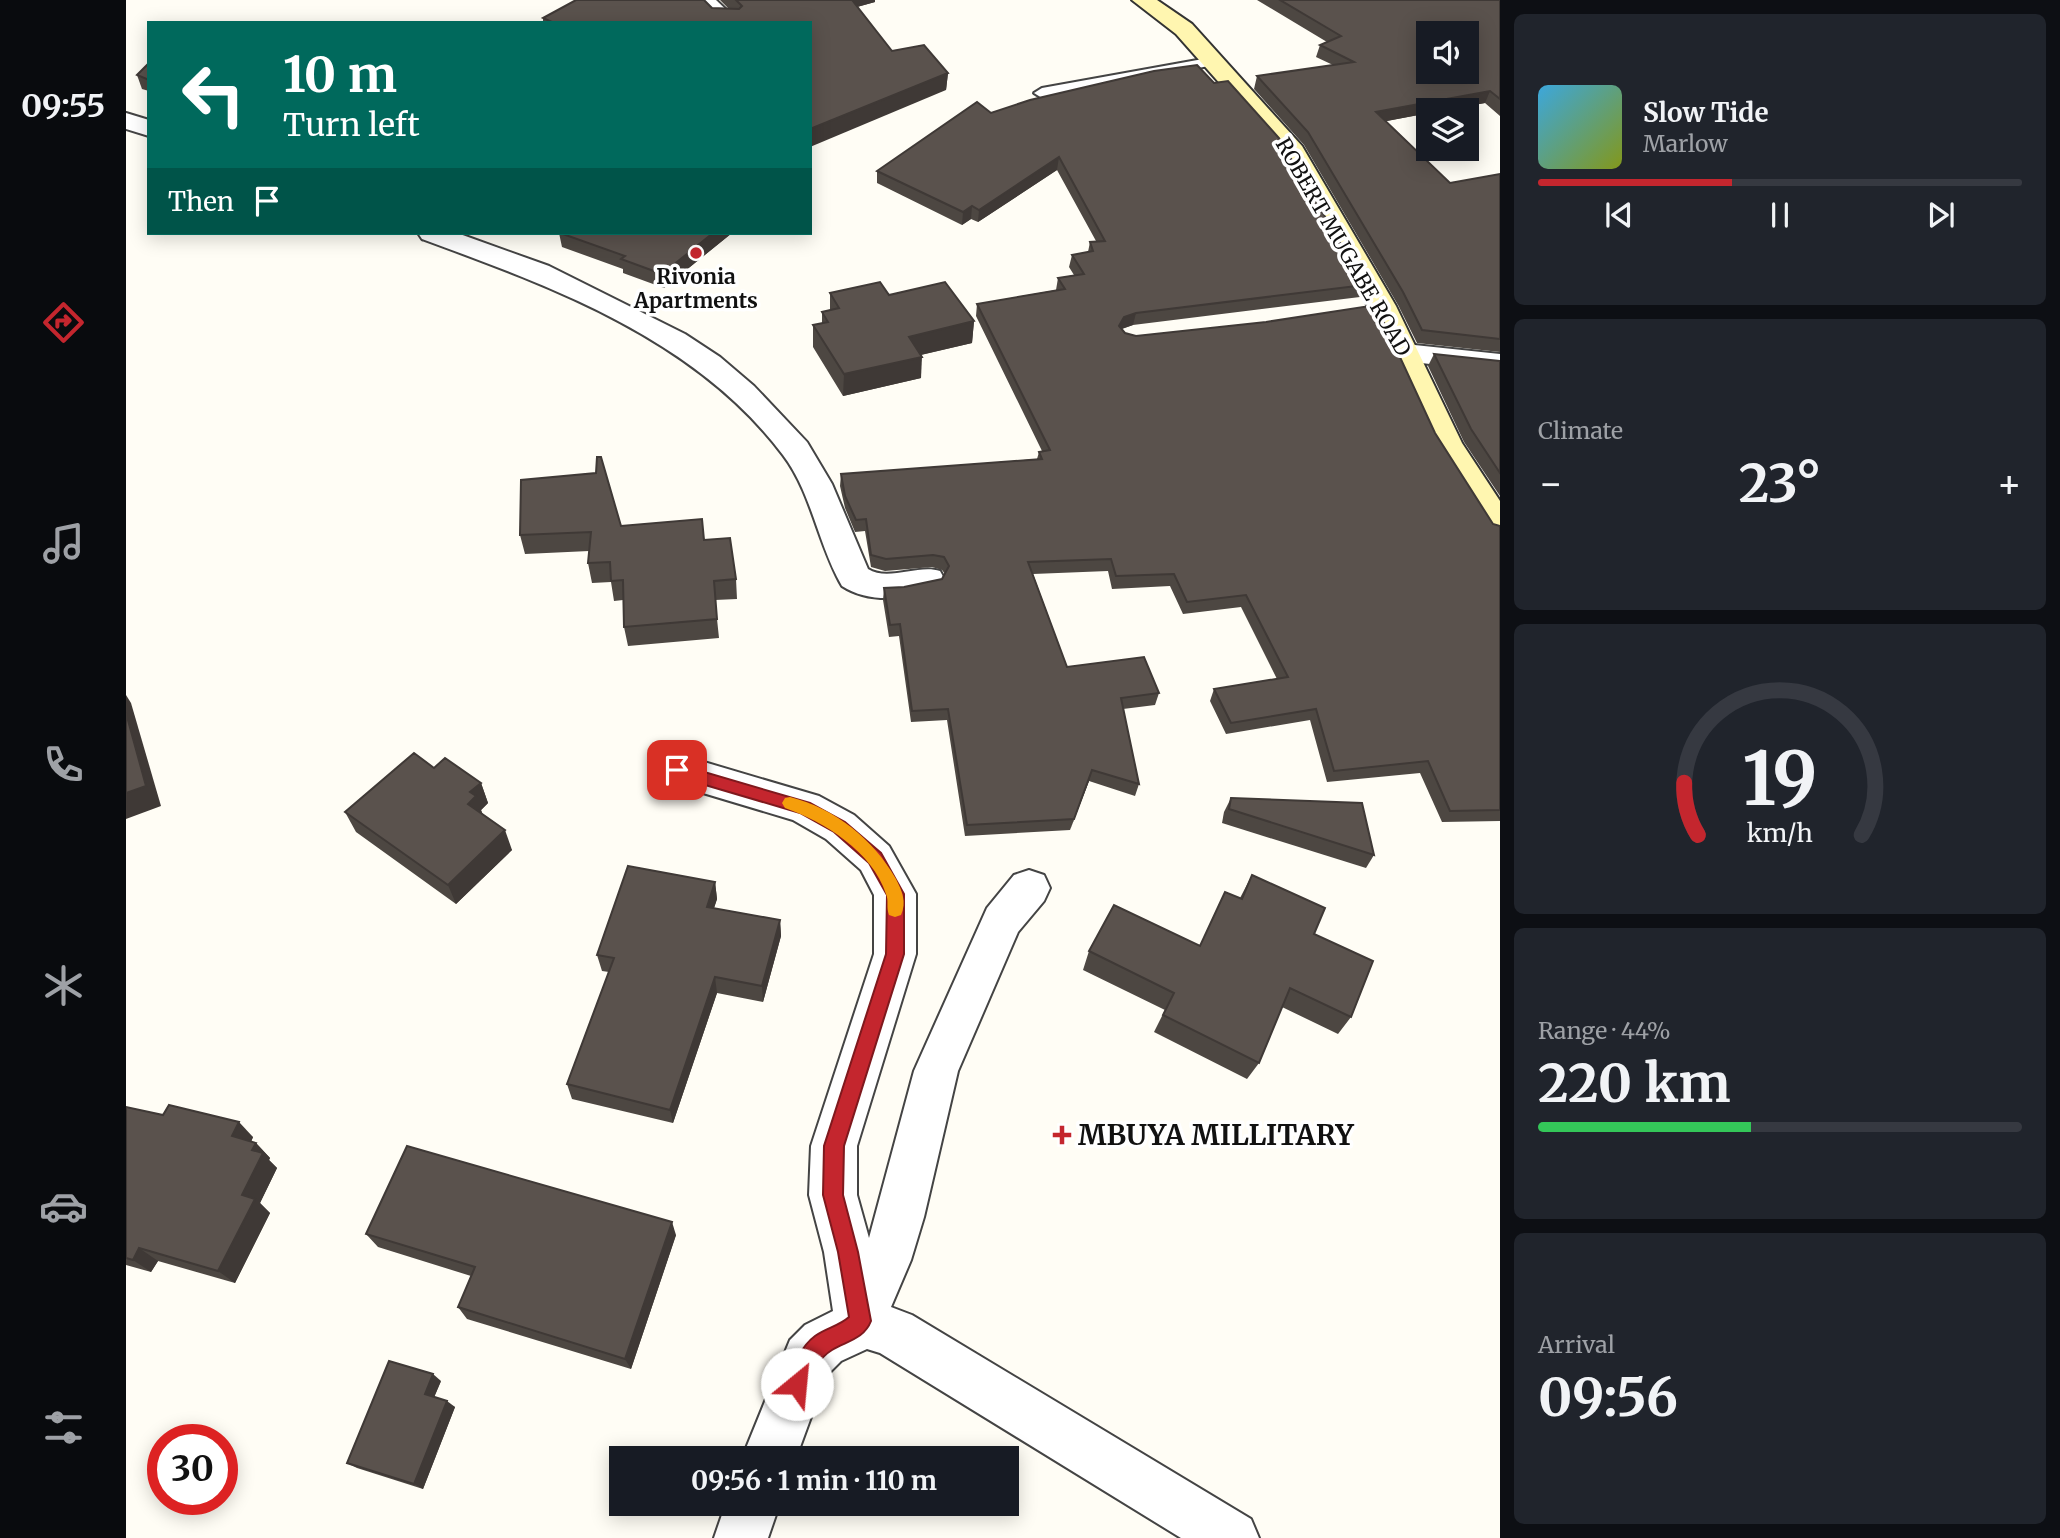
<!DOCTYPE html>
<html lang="en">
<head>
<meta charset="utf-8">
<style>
  :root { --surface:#171b24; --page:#20242c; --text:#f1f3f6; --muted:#9ea1a6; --line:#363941; --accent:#c4262e }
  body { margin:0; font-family:Merriweather,serif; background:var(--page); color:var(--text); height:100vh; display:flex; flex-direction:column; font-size:26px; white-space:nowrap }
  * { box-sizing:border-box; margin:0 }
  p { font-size:23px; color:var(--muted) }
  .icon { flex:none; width:38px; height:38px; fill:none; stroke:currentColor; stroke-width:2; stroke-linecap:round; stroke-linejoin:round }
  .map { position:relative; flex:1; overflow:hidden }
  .side { display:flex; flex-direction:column; gap:14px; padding:14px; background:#0d0f14; width:560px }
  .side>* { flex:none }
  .top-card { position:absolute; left:21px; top:21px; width:665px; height:214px; border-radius:0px; box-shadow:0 4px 18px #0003; background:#00695c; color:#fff; overflow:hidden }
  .tools { position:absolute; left:1290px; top:21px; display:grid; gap:14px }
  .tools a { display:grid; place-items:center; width:63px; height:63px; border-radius:0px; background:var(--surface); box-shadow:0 4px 18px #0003; font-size:35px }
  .speed { position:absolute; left:21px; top:1424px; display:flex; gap:14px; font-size:35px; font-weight:700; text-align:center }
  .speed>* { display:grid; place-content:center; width:91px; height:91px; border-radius:50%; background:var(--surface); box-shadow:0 4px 18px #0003; line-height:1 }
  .speed .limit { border:10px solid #d22; background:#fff; color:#111 }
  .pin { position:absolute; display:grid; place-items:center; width:60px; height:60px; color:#fff; margin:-30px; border-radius:14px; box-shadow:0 4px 10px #0006 }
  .me { position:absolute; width:77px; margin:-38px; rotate:28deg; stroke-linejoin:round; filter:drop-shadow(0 0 5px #0008) }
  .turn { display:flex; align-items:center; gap:24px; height:147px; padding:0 21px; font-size:32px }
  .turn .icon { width:91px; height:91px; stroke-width:2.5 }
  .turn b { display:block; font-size:49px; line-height:60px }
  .then { display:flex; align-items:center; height:66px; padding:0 21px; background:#0003; gap:14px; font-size:26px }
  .big { font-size:52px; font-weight:700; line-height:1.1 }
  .side .tile { flex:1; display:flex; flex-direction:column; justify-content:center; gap:10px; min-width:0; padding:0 24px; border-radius:10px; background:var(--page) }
  .side .dial { align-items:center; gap:0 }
  .dial svg { height:182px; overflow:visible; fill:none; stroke:var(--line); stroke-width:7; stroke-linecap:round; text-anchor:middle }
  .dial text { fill:var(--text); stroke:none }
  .song { display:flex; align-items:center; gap:21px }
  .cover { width:84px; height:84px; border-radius:10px; background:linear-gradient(135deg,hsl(200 70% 55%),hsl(70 70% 35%)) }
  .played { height:7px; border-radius:4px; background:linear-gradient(90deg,var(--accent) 40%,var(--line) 40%) }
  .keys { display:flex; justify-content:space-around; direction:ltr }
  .heat { display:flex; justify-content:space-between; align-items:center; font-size:38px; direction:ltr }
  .charge { height:10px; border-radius:5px; background:linear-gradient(90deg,#34c759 44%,var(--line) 0) }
  .trip { position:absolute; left:483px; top:1446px; width:410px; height:70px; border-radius:0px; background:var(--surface); box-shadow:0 4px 18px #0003; font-weight:700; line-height:70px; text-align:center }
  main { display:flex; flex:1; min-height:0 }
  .tab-bar { display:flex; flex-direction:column; width:126px; justify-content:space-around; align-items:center; background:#090b0e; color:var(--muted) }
  .tab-bar .icon { width:49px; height:49px }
  .tab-bar .current { color:var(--accent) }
  .tab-bar b { font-size:32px; color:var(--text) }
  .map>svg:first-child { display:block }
</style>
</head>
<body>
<main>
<nav class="tab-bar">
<b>09:55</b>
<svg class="icon current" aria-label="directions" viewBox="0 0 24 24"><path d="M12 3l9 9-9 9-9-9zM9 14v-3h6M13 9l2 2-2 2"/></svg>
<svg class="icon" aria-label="music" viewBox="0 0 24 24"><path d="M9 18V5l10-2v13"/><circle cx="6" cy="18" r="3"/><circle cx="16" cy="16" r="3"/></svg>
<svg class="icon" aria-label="phone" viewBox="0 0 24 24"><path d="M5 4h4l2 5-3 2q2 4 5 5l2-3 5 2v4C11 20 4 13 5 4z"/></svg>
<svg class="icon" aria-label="climate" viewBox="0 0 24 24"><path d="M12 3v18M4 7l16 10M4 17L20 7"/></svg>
<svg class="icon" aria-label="car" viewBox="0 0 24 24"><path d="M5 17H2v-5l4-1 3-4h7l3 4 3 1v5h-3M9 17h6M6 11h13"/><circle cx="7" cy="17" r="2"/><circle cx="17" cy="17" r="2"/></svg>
<svg class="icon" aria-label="filters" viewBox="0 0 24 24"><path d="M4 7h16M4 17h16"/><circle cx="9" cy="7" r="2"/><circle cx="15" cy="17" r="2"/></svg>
</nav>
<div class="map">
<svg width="1374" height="1538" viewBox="0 0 1374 1538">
  <rect width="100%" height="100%" fill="#fffdf5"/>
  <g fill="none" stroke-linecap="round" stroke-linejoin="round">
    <g stroke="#444" stroke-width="4">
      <path id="lane" d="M 1088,57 L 1095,61 L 1093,64 L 916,98 L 908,93 L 916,88 Z"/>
    </g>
    <g stroke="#444" stroke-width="4">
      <g id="street">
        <path d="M 566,0 L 590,0 L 614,23 L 589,23 Z"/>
        <path d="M 0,113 L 23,120 L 23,136 L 0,129 Z"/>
        <path d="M 292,233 L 331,233 L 423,266 L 559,334 L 594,357 L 628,386 L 681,442 L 706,484 L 742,569 C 762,582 792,564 814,571 L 819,580 L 814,589 C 783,598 745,605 716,586 C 692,545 686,493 657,455 C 570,339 427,287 296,239 Z"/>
        <path d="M 1279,344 L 1374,354 L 1374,372 L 1269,360 L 1264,353 L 1269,346 Z"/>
        <path d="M 551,754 L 693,796 L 728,815 L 763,846 L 790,894 L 790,954 L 731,1146 L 731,1195 L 743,1238 L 788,1071 L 861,908 L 888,875 L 903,870 L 918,875 L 924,888 L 918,901 L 892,932 L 832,1071 L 798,1217 L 785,1260 L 765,1307 L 786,1315 L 1125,1519 L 1133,1538 L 1055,1538 L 754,1353 L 741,1349 L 715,1361 L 700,1376 L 670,1458 L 616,1458 L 664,1340 L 679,1325 L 707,1311 L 698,1252 L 683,1195 L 685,1146 L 748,954 L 748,895 L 735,870 L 700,839 L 667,820 L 537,781 L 532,770 L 537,759 Z"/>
        <path d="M 600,1503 L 654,1503 L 642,1538 L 588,1538 Z"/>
      </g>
    </g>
    <g stroke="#333" stroke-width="4">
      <path id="secondary" d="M 1006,0 L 1031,0 L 1066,24 L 1176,146 L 1270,306 L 1336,443 L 1374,501 L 1374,539 L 1362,535 L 1305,444 L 1242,306 L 1152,149 L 1050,34 Z"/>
    </g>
    <use href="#lane" fill="#fff" fill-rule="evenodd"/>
    <use href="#street" fill="#fff" fill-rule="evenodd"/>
    <use href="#secondary" fill="#fff6b0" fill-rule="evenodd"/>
  </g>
  <g fill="#4d4742">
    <path d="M 594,0 L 749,0 L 749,2 L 731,7 L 766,51 L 822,73 L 820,90 L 684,23 L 417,23 L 417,18 L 586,8 L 602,8 Z"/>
    <path d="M 1131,0 L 1374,0 L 1374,116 L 1359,103 L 1260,121 L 1324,183 L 1374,174 L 1374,352 L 1291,343 L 1272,305 L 1178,145 L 1128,89 L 1131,76 L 1207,65 L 1190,57 L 1194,45 L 1201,42 Z"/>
    <path d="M 23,63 L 23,91 L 16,89 L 11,75 Z"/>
    <path d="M 865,113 L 1239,285 L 1234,297 L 1007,325 L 996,329 L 999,333 L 1309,433 L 1367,524 L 1374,526 L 1374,821 L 1316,822 L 1294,773 L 1201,782 L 1184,720 L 1100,734 L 1084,701 L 1088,689 L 1151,679 L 1115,607 L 1057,614 L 1044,586 L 986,589 L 982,571 L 907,574 L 941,667 L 1033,693 L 1029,705 L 997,709 L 1013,784 L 1009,796 L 963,781 L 944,830 L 839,836 L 821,720 L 785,722 L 773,636 L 763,637 L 757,600 L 758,588 L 778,587 L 816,579 L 819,574 L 816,570 L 806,567 L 759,571 L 745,567 L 739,531 L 729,532 L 719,508 L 714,486 L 715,474 L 911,459 L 913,452 L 916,451 L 850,316 L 851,304 L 930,290 L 932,278 L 948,275 L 943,267 L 946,255 L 962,252 L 964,242 L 970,241 L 931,170 L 852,222 L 845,219 L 836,225 L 751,183 L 751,171 Z"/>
    <path d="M 433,233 L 606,233 L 538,288 L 497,273 L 497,269 L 436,247 Z"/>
    <path d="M 704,293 L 763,295 L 848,321 L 846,343 L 795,355 L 795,378 L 717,396 L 687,347 L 687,325 L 696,323 L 696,312 L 704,310 Z"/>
    <path d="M 1308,354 L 1374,361 L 1374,496 L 1338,442 L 1302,366 Z"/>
    <path d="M 495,526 L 610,579 L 611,599 L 589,600 L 593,638 L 502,646 L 498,627 L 497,600 L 488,601 L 485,582 L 466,583 L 462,563 L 463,551 L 399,554 L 394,535 Z"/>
    <path d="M 308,768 L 355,783 L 362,803 L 355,810 L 357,815 L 386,850 L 330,904 L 230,832 L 219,812 Z"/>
    <path d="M 1105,798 L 1248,855 L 1240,868 L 1096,823 L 1098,812 Z"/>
    <path d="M 1126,875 L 1188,934 L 1225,1017 L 1212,1034 L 1156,1007 L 1133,1063 L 1121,1079 L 1028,1032 L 1039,1010 L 957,970 L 963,951 L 1074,946 L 1099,892 L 1114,898 Z"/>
    <path d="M 589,882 L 591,899 L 588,908 L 654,920 L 655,936 L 637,1002 L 591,993 L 547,1123 L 446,1099 L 441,1084 L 483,972 L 476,971 L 471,955 Z"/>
    <path d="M 0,1107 L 127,1137 L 125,1142 L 130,1143 L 144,1158 L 143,1160 L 151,1168 L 134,1203 L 144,1213 L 109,1283 L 32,1261 L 25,1272 L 0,1265 Z"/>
    <path d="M 240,1234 L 550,1235 L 505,1369 L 341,1319 L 332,1307 L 345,1276 L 252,1247 Z"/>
    <path d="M 315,1381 L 308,1397 L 329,1407 L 297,1489 L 231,1468 L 221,1463 Z"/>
  </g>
  <g fill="#3f3936">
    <path d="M 720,0 L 749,0 L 749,2 L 720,10 Z"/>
    <path d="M 822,73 L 820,90 L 684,147 L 684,129 Z"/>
    <path d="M 1364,91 L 1359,103 L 1319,110 L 1302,110 L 1302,113 L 1246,124 L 1250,112 Z"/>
    <path d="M 933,157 L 931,170 L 852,222 L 853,210 Z"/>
    <path d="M 846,206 L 845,219 L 836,225 L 837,212 Z"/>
    <path d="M 587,233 L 606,233 L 538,288 L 536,274 Z"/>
    <path d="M 1010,313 L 1007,325 L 995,329 L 993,326 L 998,317 Z"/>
    <path d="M 848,321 L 846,343 L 781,358 L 783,337 Z"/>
    <path d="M 796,357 L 795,378 L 717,396 L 718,374 Z"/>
    <path d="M 0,695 L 5,703 L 35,806 L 0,819 Z"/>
    <path d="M 966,770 L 963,781 L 944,830 L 948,819 Z"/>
    <path d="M 355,783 L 362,803 L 355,810 L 357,816 L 342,804 L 344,792 Z"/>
    <path d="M 379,830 L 386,850 L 330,904 L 322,885 Z"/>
    <path d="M 589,882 L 591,899 L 583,923 L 581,907 Z"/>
    <path d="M 654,920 L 655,936 L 637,1002 L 636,986 Z"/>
    <path d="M 589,977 L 591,993 L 547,1123 L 544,1110 Z"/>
    <path d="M 113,1122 L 127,1137 L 121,1151 L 106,1136 Z"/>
    <path d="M 130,1143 L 144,1158 L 143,1160 L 151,1168 L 134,1203 L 144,1213 L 109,1283 L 92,1271 L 116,1195 L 126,1150 Z"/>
    <path d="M 546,1222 L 550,1235 L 505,1369 L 499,1359 Z"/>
    <path d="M 13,1248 L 32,1261 L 25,1272 L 7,1260 Z"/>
    <path d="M 307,1374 L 315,1381 L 307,1400 L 299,1394 Z"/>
    <path d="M 321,1401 L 329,1407 L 297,1489 L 288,1484 Z"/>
  </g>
  <g fill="#5a524d" stroke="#3f3936" stroke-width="2" fill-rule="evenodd">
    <path d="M 450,0 L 578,0 L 586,8 L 613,9 L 616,6 L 610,0 L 726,0 L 766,51 L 798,45 L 822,73 L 684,129 L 684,23 L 428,23 L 417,18 Z"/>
    <path d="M 1154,0 L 1374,0 L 1374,99 L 1364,91 L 1250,112 L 1324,183 L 1374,174 L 1374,339 L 1296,330 L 1277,292 L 1182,132 L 1131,76 L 1228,62 L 1194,45 L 1215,36 ZM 1302,33 L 1340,33 L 1340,72 L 1302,72 Z"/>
    <path d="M 23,63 L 23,80 L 11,75 Z"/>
    <path d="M 1071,65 L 1088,83 L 1102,81 L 1153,138 L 1239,285 L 1010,313 L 998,317 L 993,326 L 999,333 L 1010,336 L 1140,322 L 1250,305 L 1309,433 L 1367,524 L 1374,526 L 1374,810 L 1324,811 L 1302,761 L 1208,771 L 1190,709 L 1105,723 L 1088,689 L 1162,677 L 1120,595 L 1061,602 L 1048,574 L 990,576 L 985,559 L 902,562 L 941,667 L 1018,657 L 1033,693 L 995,698 L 1013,784 L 966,770 L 948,819 L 841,825 L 822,709 L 786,711 L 774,624 L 764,625 L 758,588 L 778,587 L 816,579 L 823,566 L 818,557 L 807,555 L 760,559 L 745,555 L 740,519 L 730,520 L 719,496 L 715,474 L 916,459 L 913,452 L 924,450 L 851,304 L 939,289 L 932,278 L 958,274 L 946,255 L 967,251 L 964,242 L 979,241 L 933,157 L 853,210 L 846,206 L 837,212 L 751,171 L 851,102 L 865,113 L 904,100 L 1028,71 Z"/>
    <path d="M 434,233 L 587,233 L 536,274 L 495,259 L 499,256 Z"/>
    <path d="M 754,282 L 763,295 L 819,282 L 848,321 L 783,337 L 796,357 L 718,374 L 687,325 L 702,322 L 696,312 L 713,308 L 704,293 Z"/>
    <path d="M 1308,354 L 1374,361 L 1374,473 L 1345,429 Z"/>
    <path d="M 471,457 L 475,457 L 495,526 L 576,519 L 578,540 L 604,538 L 610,579 L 588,581 L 591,619 L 498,627 L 497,580 L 485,581 L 484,562 L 462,563 L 465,532 L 394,535 L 395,480 L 470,473 Z"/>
    <path d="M 0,713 L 20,786 L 0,793 Z"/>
    <path d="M 288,753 L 308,768 L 319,758 L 355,783 L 344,792 L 350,796 L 342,804 L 379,830 L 322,885 L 219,812 Z"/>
    <path d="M 1105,798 L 1236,803 L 1248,855 L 1103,809 Z"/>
    <path d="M 502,866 L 589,882 L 581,907 L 654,920 L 636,986 L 589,977 L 544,1110 L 441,1084 L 488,958 L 471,955 Z"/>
    <path d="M 1126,875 L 1199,908 L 1188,934 L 1247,961 L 1225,1017 L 1164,988 L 1133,1063 L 1037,1015 L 1048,993 L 963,951 L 988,905 L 1074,946 L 1099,892 L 1116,899 Z"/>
    <path d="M 43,1105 L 113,1122 L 106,1136 L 130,1143 L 126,1150 L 137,1153 L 116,1195 L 129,1199 L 92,1271 L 13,1248 L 7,1260 L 0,1258 L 0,1107 L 37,1115 Z"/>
    <path d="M 281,1146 L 546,1222 L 499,1359 L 332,1307 L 349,1267 L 240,1234 Z"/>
    <path d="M 263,1361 L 307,1374 L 299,1394 L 321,1401 L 288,1484 L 221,1463 Z"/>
  </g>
  <path fill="#c4262e" stroke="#7f191e" stroke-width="2" d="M 551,764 L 684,803 L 719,822 L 755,853 L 778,894 L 778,954 L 718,1146 L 717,1195 L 732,1252 L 745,1321 C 738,1339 721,1341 706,1350 C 691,1359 685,1376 679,1391 L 671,1394 L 664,1391 L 661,1384 C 667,1367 674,1347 689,1336 C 700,1328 713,1326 723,1317 L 712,1252 L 697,1195 L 698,1146 L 760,954 L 761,895 L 743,863 L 708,832 L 674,813 L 545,775 L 543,770 L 545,766 Z"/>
  <path fill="#f59e0b" d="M 664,797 C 710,809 747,839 770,879 C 776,891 781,902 775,915 L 769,917 L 763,915 C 760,907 763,901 760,894 C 747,852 697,821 659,808 L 656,803 L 659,798 Z"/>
  <g fill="#c4262e" stroke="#fff" stroke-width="2.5">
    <circle cx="570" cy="253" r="7"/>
    <path d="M932.5 1124.5h7v7h7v7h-7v7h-7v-7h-7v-7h7z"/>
  </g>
  <g text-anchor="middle" stroke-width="7" stroke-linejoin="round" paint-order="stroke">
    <g font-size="21" fill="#111" stroke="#fff">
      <text transform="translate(1217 247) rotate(60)" y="7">ROBERT MUGABE ROAD</text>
    </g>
    <g font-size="21" font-weight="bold" fill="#111" stroke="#fff">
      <text x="570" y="284">Rivonia<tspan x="570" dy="24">Apartments</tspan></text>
    </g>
    <g font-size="28" font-weight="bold" fill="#111" stroke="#fff" text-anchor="start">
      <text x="952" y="1145">MBUYA MILLITARY</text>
    </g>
  </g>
</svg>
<div class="tools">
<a><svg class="icon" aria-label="sound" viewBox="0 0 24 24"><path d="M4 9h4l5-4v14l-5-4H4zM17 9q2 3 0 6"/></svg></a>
<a><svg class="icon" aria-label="layers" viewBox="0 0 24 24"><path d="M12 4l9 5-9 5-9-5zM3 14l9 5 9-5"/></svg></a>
</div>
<div class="speed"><div class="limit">30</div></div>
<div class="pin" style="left:551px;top:770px;background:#d93025"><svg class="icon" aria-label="arrive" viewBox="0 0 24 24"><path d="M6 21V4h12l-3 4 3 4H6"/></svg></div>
<svg class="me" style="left:671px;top:1384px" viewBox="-20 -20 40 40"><circle r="19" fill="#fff"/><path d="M0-13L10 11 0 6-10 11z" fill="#c4262e"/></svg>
<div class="trip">09:56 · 1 min · 110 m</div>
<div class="top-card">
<div class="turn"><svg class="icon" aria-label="left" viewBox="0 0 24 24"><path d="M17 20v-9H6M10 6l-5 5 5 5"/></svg><div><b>10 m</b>Turn left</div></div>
<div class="then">Then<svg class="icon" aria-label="arrive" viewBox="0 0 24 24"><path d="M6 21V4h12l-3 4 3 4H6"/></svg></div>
</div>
</div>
<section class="side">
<div class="tile">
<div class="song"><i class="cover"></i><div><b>Slow Tide</b><p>Marlow</p></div></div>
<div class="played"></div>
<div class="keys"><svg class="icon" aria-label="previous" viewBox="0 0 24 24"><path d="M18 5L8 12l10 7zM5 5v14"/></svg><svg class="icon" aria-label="pause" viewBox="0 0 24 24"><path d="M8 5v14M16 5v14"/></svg><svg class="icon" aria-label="next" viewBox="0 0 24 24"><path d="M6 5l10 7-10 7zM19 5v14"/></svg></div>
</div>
<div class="tile"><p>Climate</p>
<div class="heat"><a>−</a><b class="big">23°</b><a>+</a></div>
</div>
<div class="tile dial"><svg viewBox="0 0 100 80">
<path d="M14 69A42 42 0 1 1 86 69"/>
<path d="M14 69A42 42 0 0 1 8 46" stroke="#c4262e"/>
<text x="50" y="56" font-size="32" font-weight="700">19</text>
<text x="50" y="72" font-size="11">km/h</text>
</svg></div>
<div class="tile"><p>Range · 44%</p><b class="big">220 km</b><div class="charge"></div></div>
<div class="tile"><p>Arrival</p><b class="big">09:56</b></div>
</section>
</main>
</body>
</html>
